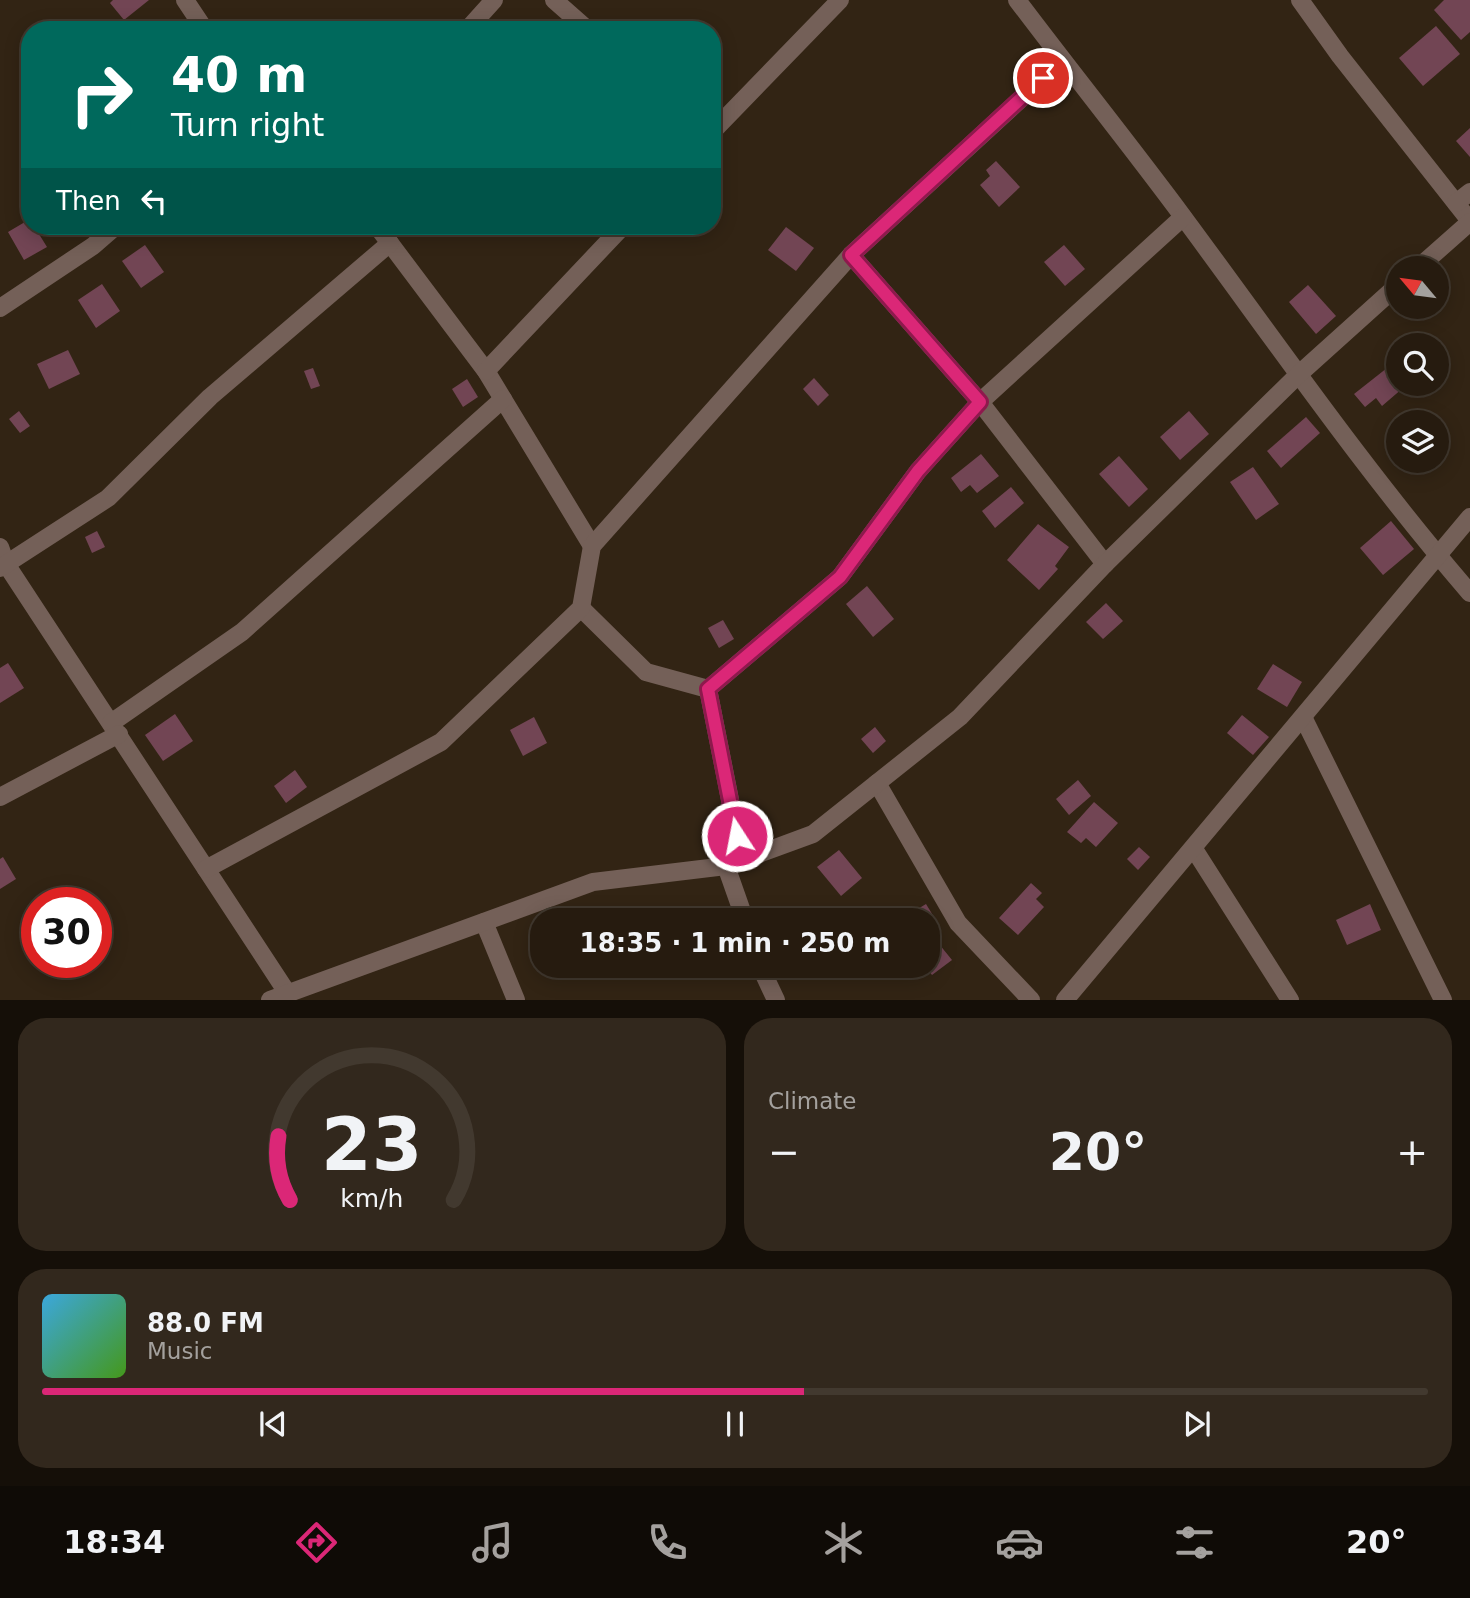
<!DOCTYPE html>
<html lang="en">
<head>
<meta charset="utf-8">
<style>
  :root { --surface:#261b0f; --page:#32281d; --text:#f1f3f6; --muted:#a4a19e; --line:#42392f; --accent:#db2777 }
  body { margin:0; font-family:"DejaVu Sans",sans-serif; background:var(--page); color:var(--text); height:100vh; display:flex; flex-direction:column; font-size:26px; white-space:nowrap }
  * { box-sizing:border-box; margin:0 }
  p { font-size:23px; color:var(--muted) }
  .icon { flex:none; width:38px; height:38px; fill:none; stroke:currentColor; stroke-width:2; stroke-linecap:round; stroke-linejoin:round }
  .map { position:relative; height:1000px; overflow:hidden }
  .drawer { display:flex; flex-direction:column; gap:18px; padding:18px; background:#150f08; flex:1 }
  .drawer>* { flex:none }
  .guide { position:absolute; left:21px; top:21px; width:700px; height:214px; border-radius:28px; box-shadow:0 4px 18px #0003,0 0 0 2px var(--line); background:#00695c; color:#fff; overflow:hidden }
  .needle { width:46px; rotate:299deg }
  .fabs { position:absolute; left:1386px; top:256px; display:grid; gap:14px }
  .fabs a { display:grid; place-items:center; width:63px; height:63px; border-radius:50%; background:var(--surface); box-shadow:0 4px 18px #0003,0 0 0 2px var(--line); font-size:35px }
  .speed { position:absolute; left:21px; top:887px; display:flex; gap:14px; font-size:35px; font-weight:700; text-align:center }
  .speed>* { display:grid; place-content:center; width:91px; height:91px; border-radius:50%; background:var(--surface); box-shadow:0 4px 18px #0003,0 0 0 2px var(--line); line-height:1 }
  .speed .limit { border:10px solid #d22; background:#fff; color:#111 }
  .pin { position:absolute; display:grid; place-items:center; width:60px; height:60px; color:#fff; margin:-30px; border:4px solid #fff; border-radius:50%; box-shadow:0 2px 7px #0007 }
  .me { position:absolute; width:77px; margin:-38px; rotate:349deg; stroke-linejoin:round; filter:drop-shadow(0 0 5px #0008) }
  .turn { display:flex; align-items:center; gap:24px; height:147px; padding:0 35px; font-size:32px }
  .turn .icon { width:91px; height:91px; stroke-width:2.5 }
  .turn b { display:block; font-size:49px; line-height:60px }
  .then { display:flex; align-items:center; height:66px; padding:0 35px; background:#0003; gap:14px; font-size:26px }
  .big { font-size:52px; font-weight:700; line-height:1.1 }
  .drawer .tile { flex:1; display:flex; flex-direction:column; justify-content:center; gap:10px; min-width:0; padding:0 24px; border-radius:28px; background:var(--page) }
  .drawer .dial { align-items:center; gap:0 }
  .dial svg { height:182px; overflow:visible; fill:none; stroke:var(--line); stroke-width:7; stroke-linecap:round; text-anchor:middle }
  .dial text { fill:var(--text); stroke:none }
  .song { display:flex; align-items:center; gap:21px }
  .cover { width:84px; height:84px; border-radius:10px; background:linear-gradient(135deg,hsl(200 70% 55%),hsl(100 70% 35%)) }
  .played { height:7px; border-radius:4px; background:linear-gradient(90deg,var(--accent) 55%,var(--line) 55%) }
  .keys { display:flex; justify-content:space-around; direction:ltr }
  .heat { display:flex; justify-content:space-between; align-items:center; font-size:38px; direction:ltr }
  .drawer .tiles { flex:1; display:grid; gap:18px; grid-template-columns:1fr 1fr }
  .tile:last-child { grid-column:span 2 }
  .trip { position:absolute; left:530px; top:908px; width:410px; height:70px; border-radius:28px; background:var(--surface); box-shadow:0 4px 18px #0003,0 0 0 2px var(--line); font-weight:700; line-height:70px; text-align:center }
  .tab-bar { display:flex; height:112px; justify-content:space-around; align-items:center; background:#0f0b06; color:var(--muted) }
  .tab-bar .icon { width:49px; height:49px }
  .tab-bar .current { color:var(--accent) }
  .tab-bar b { font-size:32px; color:var(--text) }
  .map>svg:first-child { display:block }
</style>
</head>
<body>
<div class="map">
<svg width="1470" height="1000" viewBox="0 0 1470 1000">
  <rect width="100%" height="100%" fill="#322414"/>
  <g fill="#724554">
    <path d="M 113,0 L 149,0 L 124,20 L 110,3 Z"/>
    <path d="M 1444,0 L 1470,0 L 1470,32 L 1461,40 L 1434,10 Z"/>
    <path d="M 1436,26 L 1460,54 L 1423,86 L 1399,58 Z"/>
    <path d="M 1470,128 L 1470,157 L 1456,141 Z"/>
    <path d="M 996,161 L 1020,187 L 999,207 L 980,185 L 990,176 L 986,170 Z"/>
    <path d="M 30,219 L 30,226 L 34,226 L 47,247 L 24,260 L 8,232 Z"/>
    <path d="M 786,227 L 814,248 L 796,271 L 768,250 Z"/>
    <path d="M 145,245 L 164,272 L 141,288 L 122,261 Z"/>
    <path d="M 1064,245 L 1085,269 L 1065,286 L 1044,262 Z"/>
    <path d="M 102,284 L 120,311 L 96,328 L 78,300 Z"/>
    <path d="M 1308,285 L 1336,316 L 1316,334 L 1289,302 Z"/>
    <path d="M 68,350 L 80,374 L 49,389 L 37,364 Z"/>
    <path d="M 313,368 L 320,386 L 311,389 L 304,371 Z"/>
    <path d="M 1387,368 L 1403,388 L 1382,406 L 1376,398 L 1365,407 L 1354,394 Z"/>
    <path d="M 814,378 L 829,395 L 818,406 L 803,389 Z"/>
    <path d="M 467,379 L 478,397 L 463,407 L 452,389 Z"/>
    <path d="M 19,411 L 30,426 L 20,433 L 9,419 Z"/>
    <path d="M 1189,411 L 1209,434 L 1180,460 L 1160,437 Z"/>
    <path d="M 1306,417 L 1320,433 L 1281,468 L 1267,451 Z"/>
    <path d="M 981,454 L 999,476 L 977,493 L 970,485 L 961,492 L 951,478 Z"/>
    <path d="M 1119,456 L 1148,489 L 1129,507 L 1099,474 Z"/>
    <path d="M 1253,467 L 1279,504 L 1256,520 L 1230,482 Z"/>
    <path d="M 1011,487 L 1024,503 L 995,528 L 982,511 Z"/>
    <path d="M 1391,521 L 1414,549 L 1383,575 L 1360,548 Z"/>
    <path d="M 1038,524 L 1069,547 L 1055,566 L 1058,569 L 1039,590 L 1007,560 Z"/>
    <path d="M 97,531 L 105,547 L 92,553 L 85,537 Z"/>
    <path d="M 867,586 L 894,619 L 873,637 L 846,604 Z"/>
    <path d="M 1106,603 L 1123,621 L 1103,639 L 1086,622 Z"/>
    <path d="M 723,620 L 734,639 L 719,648 L 708,628 Z"/>
    <path d="M 8,663 L 24,688 L 0,703 L 0,668 Z"/>
    <path d="M 1273,664 L 1302,682 L 1287,707 L 1257,689 Z"/>
    <path d="M 175,714 L 193,741 L 163,761 L 145,735 Z"/>
    <path d="M 1242,715 L 1269,737 L 1253,755 L 1227,733 Z"/>
    <path d="M 534,717 L 547,743 L 523,756 L 510,730 Z"/>
    <path d="M 875,727 L 886,741 L 873,753 L 861,739 Z"/>
    <path d="M 295,770 L 307,787 L 286,803 L 274,786 Z"/>
    <path d="M 1078,780 L 1091,796 L 1069,815 L 1056,799 Z"/>
    <path d="M 1094,802 L 1118,823 L 1096,847 L 1086,838 L 1081,843 L 1067,832 Z"/>
    <path d="M 1139,847 L 1150,857 L 1138,870 L 1127,859 Z"/>
    <path d="M 839,850 L 862,878 L 841,896 L 817,867 Z"/>
    <path d="M 3,857 L 16,879 L 0,889 L 0,859 Z"/>
    <path d="M 1031,883 L 1042,893 L 1036,899 L 1044,907 L 1018,935 L 999,918 Z"/>
    <path d="M 926,904 L 937,922 L 928,927 L 928,920 L 909,920 L 906,916 Z"/>
    <path d="M 1370,904 L 1381,930 L 1347,945 L 1336,920 Z"/>
    <path d="M 935,939 L 952,960 L 932,975 L 925,966 L 928,966 L 928,945 Z"/>
  </g>
  <g fill="none" stroke-linecap="round" stroke-linejoin="round">
    <g stroke="#746058" stroke-width="18">
      <path d="M 185,0 L 205,30"/>
      <path d="M 554,0 L 588,30"/>
      <path d="M 1017,0 C 1072,73 1130,145 1184,218 C 1278,345 1367,474 1470,593"/>
      <path d="M 1300,0 L 1340,56 L 1470,221"/>
      <path d="M 467,30 L 494,0"/>
      <path d="M 712,132 L 840,0"/>
      <path d="M 1456,203 L 1470,192"/>
      <path d="M 377,226 L 486,371 L 592,546"/>
      <path d="M 851,255 L 980,402 L 1105,564"/>
      <path d="M 1418,268 L 1470,222"/>
      <path d="M 0,308 L 93,246 L 116,226"/>
      <path d="M 486,371 L 623,226"/>
      <path d="M 0,547 L 6,564 L 288,994"/>
      <path d="M 0,568 L 108,498 L 210,397 L 390,243"/>
      <path d="M 581,608 L 646,672 L 708,689"/>
      <path d="M 1303,717 L 1443,1000"/>
      <path d="M 111,723 L 242,632 L 503,399"/>
      <path d="M 877,783 L 958,923 L 1031,1000"/>
      <path d="M 0,797 L 119,734"/>
      <path d="M 1194,849 L 1290,1000"/>
      <path d="M 742,860 L 708,689 L 840,577 L 918,471 L 980,402 L 1183,217"/>
      <path d="M 726,866 L 745,920"/>
      <path d="M 206,869 L 441,742 L 581,608 L 592,546 L 851,255 L 1062,61"/>
      <path d="M 484,922 L 516,1000"/>
      <path d="M 760,966 L 776,1000"/>
      <path d="M 270,1000 L 593,882 L 726,866 L 813,834 L 960,717 L 1105,564 L 1298,375 L 1398,285"/>
      <path d="M 1065,1000 L 1470,517"/>
    </g>
  </g>
  <g fill="none" stroke-linecap="round" stroke-linejoin="round">
    <g stroke="#8e194d" stroke-width="18">
      <path id="route" d="M 737,836 L 708,689 L 840,577 L 918,471 L 980,402 L 851,255 L 1043,78"/>
    </g>
    <use href="#route" stroke="#db2777" stroke-width="12"/>
  </g>
</svg>
<div class="fabs">
<a><svg class="needle" viewBox="-14 -14 28 28"><path d="M0-13l5 13h-10z" fill="#e53935"/><path d="M0 13l5-13h-10z" fill="#a4a19e"/></svg></a>
<a><svg class="icon" aria-label="search" viewBox="0 0 24 24"><circle cx="10" cy="10" r="6"/><path d="M15 15l6 6"/></svg></a>
<a><svg class="icon" aria-label="layers" viewBox="0 0 24 24"><path d="M12 4l9 5-9 5-9-5zM3 14l9 5 9-5"/></svg></a>
</div>
<div class="speed"><div class="limit">30</div></div>
<div class="pin" style="left:1043px;top:78px;background:#d93025"><svg class="icon" aria-label="arrive" viewBox="0 0 24 24"><path d="M6 21V4h12l-3 4 3 4H6"/></svg></div>
<svg class="me" style="left:737px;top:836px" viewBox="-20 -20 40 40"><circle r="17" fill="#db2777" stroke="#fff" stroke-width="3"/><path d="M0-11L8 9 0 5-8 9z" fill="#fff"/></svg>
<div class="trip">18:35 · 1 min · 250 m</div>
<div class="guide">
<div class="turn"><svg class="icon" aria-label="right" viewBox="0 0 24 24"><path d="M7 20v-9h11M14 6l5 5-5 5"/></svg><div><b>40 m</b>Turn right</div></div>
<div class="then">Then<svg class="icon" aria-label="left" viewBox="0 0 24 24"><path d="M17 20v-9H6M10 6l-5 5 5 5"/></svg></div>
</div>
</div>
<section class="drawer">
<div class="tiles">
<div class="tile dial"><svg viewBox="0 0 100 80">
<path d="M14 69A42 42 0 1 1 86 69"/>
<path d="M14 69A42 42 0 0 1 9 41" stroke="#db2777"/>
<text x="50" y="56" font-size="32" font-weight="700">23</text>
<text x="50" y="72" font-size="11">km/h</text>
</svg></div>
<div class="tile"><p>Climate</p>
<div class="heat"><a>−</a><b class="big">20°</b><a>+</a></div>
</div>
<div class="tile">
<div class="song"><i class="cover"></i><div><b>88.0 FM</b><p>Music</p></div></div>
<div class="played"></div>
<div class="keys"><svg class="icon" aria-label="previous" viewBox="0 0 24 24"><path d="M18 5L8 12l10 7zM5 5v14"/></svg><svg class="icon" aria-label="pause" viewBox="0 0 24 24"><path d="M8 5v14M16 5v14"/></svg><svg class="icon" aria-label="next" viewBox="0 0 24 24"><path d="M6 5l10 7-10 7zM19 5v14"/></svg></div>
</div>
</div>
</section>
<nav class="tab-bar">
<b>18:34</b>
<svg class="icon current" aria-label="directions" viewBox="0 0 24 24"><path d="M12 3l9 9-9 9-9-9zM9 14v-3h6M13 9l2 2-2 2"/></svg>
<svg class="icon" aria-label="music" viewBox="0 0 24 24"><path d="M9 18V5l10-2v13"/><circle cx="6" cy="18" r="3"/><circle cx="16" cy="16" r="3"/></svg>
<svg class="icon" aria-label="phone" viewBox="0 0 24 24"><path d="M5 4h4l2 5-3 2q2 4 5 5l2-3 5 2v4C11 20 4 13 5 4z"/></svg>
<svg class="icon" aria-label="climate" viewBox="0 0 24 24"><path d="M12 3v18M4 7l16 10M4 17L20 7"/></svg>
<svg class="icon" aria-label="car" viewBox="0 0 24 24"><path d="M5 17H2v-5l4-1 3-4h7l3 4 3 1v5h-3M9 17h6M6 11h13"/><circle cx="7" cy="17" r="2"/><circle cx="17" cy="17" r="2"/></svg>
<svg class="icon" aria-label="filters" viewBox="0 0 24 24"><path d="M4 7h16M4 17h16"/><circle cx="9" cy="7" r="2"/><circle cx="15" cy="17" r="2"/></svg>
<b>20°</b>
</nav>
</body>
</html>
